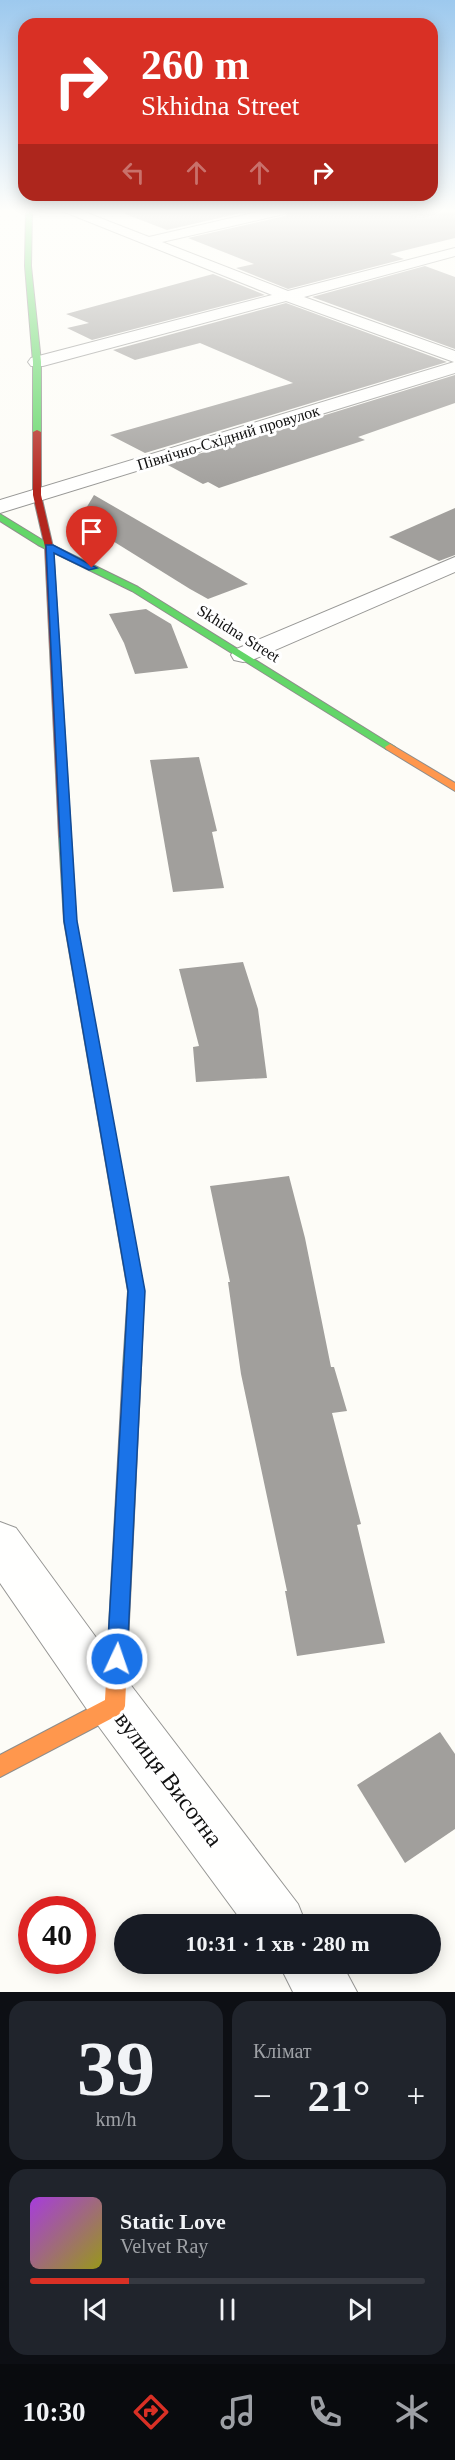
<!DOCTYPE html>
<html lang="uk">
<head>
<meta charset="utf-8">
<style>
  :root { --surface:#171b24; --page:#20242c; --text:#f1f3f6; --muted:#9ea1a6; --line:#363941; --accent:#d93025 }
  body { margin:0; font-family:Georgia,serif; background:var(--page); color:var(--text); height:100vh; display:flex; flex-direction:column; font-size:22px; white-space:nowrap }
  * { box-sizing:border-box; margin:0 }
  p { font-size:20px; color:var(--muted) }
  .icon { flex:none; width:33px; height:33px; fill:none; stroke:currentColor; stroke-width:2; stroke-linecap:round; stroke-linejoin:round }
  .map { position:relative; height:1992px; overflow:hidden }
  .details { display:flex; flex-direction:column; gap:9px; padding:9px; background:#0d0f14; flex:1 }
  .details>* { flex:none }
  .guide { position:absolute; left:18px; top:18px; width:420px; height:183px; border-radius:18px; box-shadow:0 3px 15px #0003; background:#d93025; color:#fff; overflow:hidden }
  .speed { position:absolute; left:18px; top:1896px; display:flex; gap:12px; font-size:30px; font-weight:700; text-align:center }
  .speed>* { display:grid; place-content:center; width:78px; height:78px; border-radius:50%; background:var(--surface); box-shadow:0 3px 15px #0003; line-height:1 }
  .speed .limit { border:9px solid #d22; background:#fff; color:#111 }
  .pin { position:absolute; display:grid; place-items:center; width:51px; height:51px; color:#fff; margin:-62px -26px; border-radius:50% 50% 50% 0; rotate:-45deg; box-shadow:0 0 6px #0007 }
  .pin .icon { rotate:45deg }
  .me { position:absolute; width:66px; margin:-33px; rotate:3deg; stroke-linejoin:round; filter:drop-shadow(0 0 4px #0008) }
  .turn { display:flex; align-items:center; gap:21px; height:126px; padding:0 24px; font-size:27px }
  .turn .icon { width:78px; height:78px; stroke-width:2.5 }
  .turn b { display:block; font-size:42px; line-height:51px }
  .lanes { display:flex; align-items:center; height:57px; padding:0 24px; background:#0003; justify-content:center; gap:30px; direction:ltr }
  .lanes .off { opacity:.35 }
  .big { font-size:45px; font-weight:600; line-height:1.1 }
  .details .tile { flex:1; display:flex; flex-direction:column; justify-content:center; gap:9px; min-width:0; padding:0 21px; border-radius:18px; background:var(--page) }
  .details .dial { align-items:center; gap:0 }
  .dial b { font-size:78px; line-height:1 }
  .song { display:flex; align-items:center; gap:18px }
  .cover { width:72px; height:72px; border-radius:9px; background:linear-gradient(135deg,hsl(280 70% 55%),hsl(60 70% 35%)) }
  .played { height:6px; border-radius:3px; background:linear-gradient(90deg,var(--accent) 25%,var(--line) 25%) }
  .keys { display:flex; justify-content:space-around; direction:ltr }
  .heat { display:flex; justify-content:space-between; align-items:center; font-size:33px; direction:ltr }
  .details .tiles { flex:1; display:grid; gap:9px; grid-template-columns:1fr 1fr }
  .tile:last-child { grid-column:span 2 }
  .trip { position:absolute; left:114px; top:1914px; width:327px; height:60px; border-radius:30px; background:var(--surface); box-shadow:0 3px 15px #0003; font-weight:600; line-height:60px; text-align:center }
  .tabs { display:flex; height:96px; justify-content:space-around; align-items:center; background:#090b0e; color:var(--muted) }
  .tabs .icon { width:42px; height:42px }
  .tabs .on { color:var(--accent) }
  .tabs b { font-size:27px; color:var(--text) }
  .map>svg:first-child { display:block }
</style>
</head>
<body>
<div class="map">
<svg width="455" height="1992" viewBox="0 0 455 1992">
  <rect width="100%" height="100%" fill="#fdfcf7"/>
  <g fill="#a19f9c">
    <path d="M 125,211 L 250,211 L 167,230 L 125,214 Z"/>
    <path d="M 288,211 L 455,211 L 455,238 L 390,254 L 404,259 L 288,289 L 236,268 L 254,264 L 188,238 L 285,216 Z"/>
    <path d="M 425,266 L 455,277 L 455,349 L 312,297 Z"/>
    <path d="M 213,274 L 265,295 L 92,340 L 67,328 L 89,323 L 66,314 Z"/>
    <path d="M 286,303 L 447,362 L 145,453 L 110,435 L 293,383 L 200,343 L 135,360 L 113,350 Z"/>
    <path d="M 455,375 L 455,403 L 358,437 L 365,440 L 219,488 L 208,482 L 203,484 L 166,464 Z"/>
    <path d="M 94,495 L 248,584 L 208,599 L 190,589 L 79,520 Z"/>
    <path d="M 455,508 L 455,555 L 439,561 L 389,537 Z"/>
    <path d="M 146,609 L 171,624 L 188,668 L 135,674 L 124,643 L 109,614 Z"/>
    <path d="M 199,757 L 217,831 L 212,832 L 224,888 L 173,892 L 150,760 Z"/>
    <path d="M 243,962 L 258,1009 L 267,1078 L 196,1082 L 193,1047 L 199,1046 L 179,969 Z"/>
    <path d="M 289,1176 L 305,1238 L 331,1367 L 334,1367 L 347,1411 L 332,1413 L 361,1524 L 357,1525 L 385,1643 L 297,1656 L 285,1591 L 287,1591 L 241,1374 L 228,1282 L 230,1282 L 210,1186 Z"/>
    <path d="M 440,1732 L 455,1754 L 455,1829 L 405,1863 L 357,1785 Z"/>
  </g>
  <g fill="none" stroke-linecap="round" stroke-linejoin="round">
    <g stroke="#979795" stroke-width="2">
      <g id="street">
        <path d="M 62,211 L 82,211 L 149,237 L 261,211 L 286,211 L 284,214 L 162,242 L 288,291 L 455,248 L 455,256 L 304,297 L 455,351 L 455,373 L 0,513 L 0,500 L 454,362 L 286,301 L 43,366 L 31,366 L 28,362 L 31,358 L 272,295 Z"/>
        <path d="M 455,557 L 455,572 L 252,660 L 243,662 L 234,660 L 231,655 L 234,650 Z"/>
        <path d="M 0,1522 L 16,1528 L 133,1688 L 298,1904 L 306,1924 L 244,1924 L 97,1724 L 0,1583 Z"/>
        <path d="M 279,1964 L 342,1964 L 357,1992 L 293,1992 Z"/>
      </g>
    </g>
    <g stroke="#8e8d8b" stroke-width="2">
      <g id="fast">
        <path d="M 26,211 L 32,211 L 31,266 L 41,362 L 41,432 L 37,434 L 33,432 L 33,362 L 25,266 Z"/>
        <path d="M 0,514 L 44,541 L 138,587 L 395,747 L 390,750 L 386,749 L 132,591 L 38,545 L 0,521 Z"/>
        <path d="M 65,833 L 71,837 L 76,921 L 144,1291 L 141,1368 L 138,1373 L 132,1375 L 126,1373 L 123,1368 L 128,1291 L 64,921 L 59,837 Z"/>
      </g>
    </g>
    <g stroke="#8e8d8b" stroke-width="2">
      <g id="slow">
        <path d="M 390,744 L 455,783 L 455,791 L 386,749 L 385,747 Z"/>
        <path d="M 132,1361 L 138,1363 L 141,1368 L 125,1706 L 122,1713 L 0,1777 L 0,1755 L 105,1700 L 123,1368 L 126,1363 Z"/>
      </g>
    </g>
    <g stroke="#8e8d8b" stroke-width="2">
      <path id="jam" d="M 37,430 L 41,432 L 41,495 L 53,547 L 71,837 L 65,841 L 59,837 L 45,547 L 33,495 L 33,432 Z"/>
    </g>
    <use href="#street" fill="#fffffe" fill-rule="evenodd"/>
    <use href="#fast" fill="#63d668" fill-rule="evenodd"/>
    <use href="#slow" fill="#ff974d" fill-rule="evenodd"/>
    <use href="#jam" fill="#b3261e" fill-rule="evenodd"/>
  </g>
  <linearGradient id="sky" x2="0" y2="1"><stop stop-color="#9dc9ee"/><stop offset="0.43" stop-color="#fefefb"/><stop offset="1" stop-color="#fefefb" stop-opacity="0"/></linearGradient>
  <rect width="455" height="490" fill="url(#sky)"/>
  <path fill="#1a73e8" stroke="#114b97" stroke-width="1.5" d="M 46,545 L 53,545 L 97,568 L 89,570 L 54,553 L 77,921 L 145,1291 L 127,1659 L 124,1667 L 117,1670 L 110,1667 L 107,1659 L 128,1291 L 64,921 Z"/>
  <g text-anchor="middle" stroke-width="6" stroke-linejoin="round" paint-order="stroke">
    <g font-size="16" fill="#111" stroke="#fff">
      <text transform="translate(228 437) rotate(-17)" y="6">Північно-Східний провулок</text>
      <text transform="translate(239 633) rotate(32)" y="6">Skhidna Street</text>
    </g>
    <g font-size="24" fill="#111" stroke="#fff">
      <text transform="translate(169 1779) rotate(53)" y="8">вулиця Висотна</text>
    </g>
  </g>
</svg>
<div class="speed"><div class="limit">40</div></div>
<div class="pin" style="left:92px;top:568px;background:#d93025"><svg class="icon" aria-label="arrive" viewBox="0 0 24 24"><path d="M6 21V4h12l-3 4 3 4H6"/></svg></div>
<svg class="me" style="left:117px;top:1659px" viewBox="-20 -20 40 40"><circle r="17" fill="#1a73e8" stroke="#fff" stroke-width="3"/><path d="M0-11L8 9 0 5-8 9z" fill="#fff"/></svg>
<div class="trip">10:31 · 1 хв · 280 m</div>
<div class="guide">
<div class="turn"><svg class="icon" aria-label="right" viewBox="0 0 24 24"><path d="M7 20v-9h11M14 6l5 5-5 5"/></svg><div><b>260 m</b>Skhidna Street</div></div>
<div class="lanes"><svg class="icon off" aria-label="left" viewBox="0 0 24 24"><path d="M17 20v-9H6M10 6l-5 5 5 5"/></svg><svg class="icon off" aria-label="ahead" viewBox="0 0 24 24"><path d="M12 20V5M6 11l6-6 6 6"/></svg><svg class="icon off" aria-label="ahead" viewBox="0 0 24 24"><path d="M12 20V5M6 11l6-6 6 6"/></svg><svg class="icon" aria-label="right" viewBox="0 0 24 24"><path d="M7 20v-9h11M14 6l5 5-5 5"/></svg></div>
</div>
</div>
<section class="details">
<div class="tiles">
<div class="tile dial"><b>39</b><p>km/h</p></div>
<div class="tile"><p>Клімат</p>
<div class="heat"><a>−</a><b class="big">21°</b><a>+</a></div>
</div>
<div class="tile">
<div class="song"><i class="cover"></i><div><b>Static Love</b><p>Velvet Ray</p></div></div>
<div class="played"></div>
<div class="keys"><svg class="icon" aria-label="previous" viewBox="0 0 24 24"><path d="M18 5L8 12l10 7zM5 5v14"/></svg><svg class="icon" aria-label="pause" viewBox="0 0 24 24"><path d="M8 5v14M16 5v14"/></svg><svg class="icon" aria-label="next" viewBox="0 0 24 24"><path d="M6 5l10 7-10 7zM19 5v14"/></svg></div>
</div>
</div>
</section>
<nav class="tabs">
<b>10:30</b>
<svg class="icon on" aria-label="directions" viewBox="0 0 24 24"><path d="M12 3l9 9-9 9-9-9zM9 14v-3h6M13 9l2 2-2 2"/></svg>
<svg class="icon" aria-label="music" viewBox="0 0 24 24"><path d="M9 18V5l10-2v13"/><circle cx="6" cy="18" r="3"/><circle cx="16" cy="16" r="3"/></svg>
<svg class="icon" aria-label="phone" viewBox="0 0 24 24"><path d="M5 4h4l2 5-3 2q2 4 5 5l2-3 5 2v4C11 20 4 13 5 4z"/></svg>
<svg class="icon" aria-label="climate" viewBox="0 0 24 24"><path d="M12 3v18M4 7l16 10M4 17L20 7"/></svg>
</nav>
</body>
</html>
